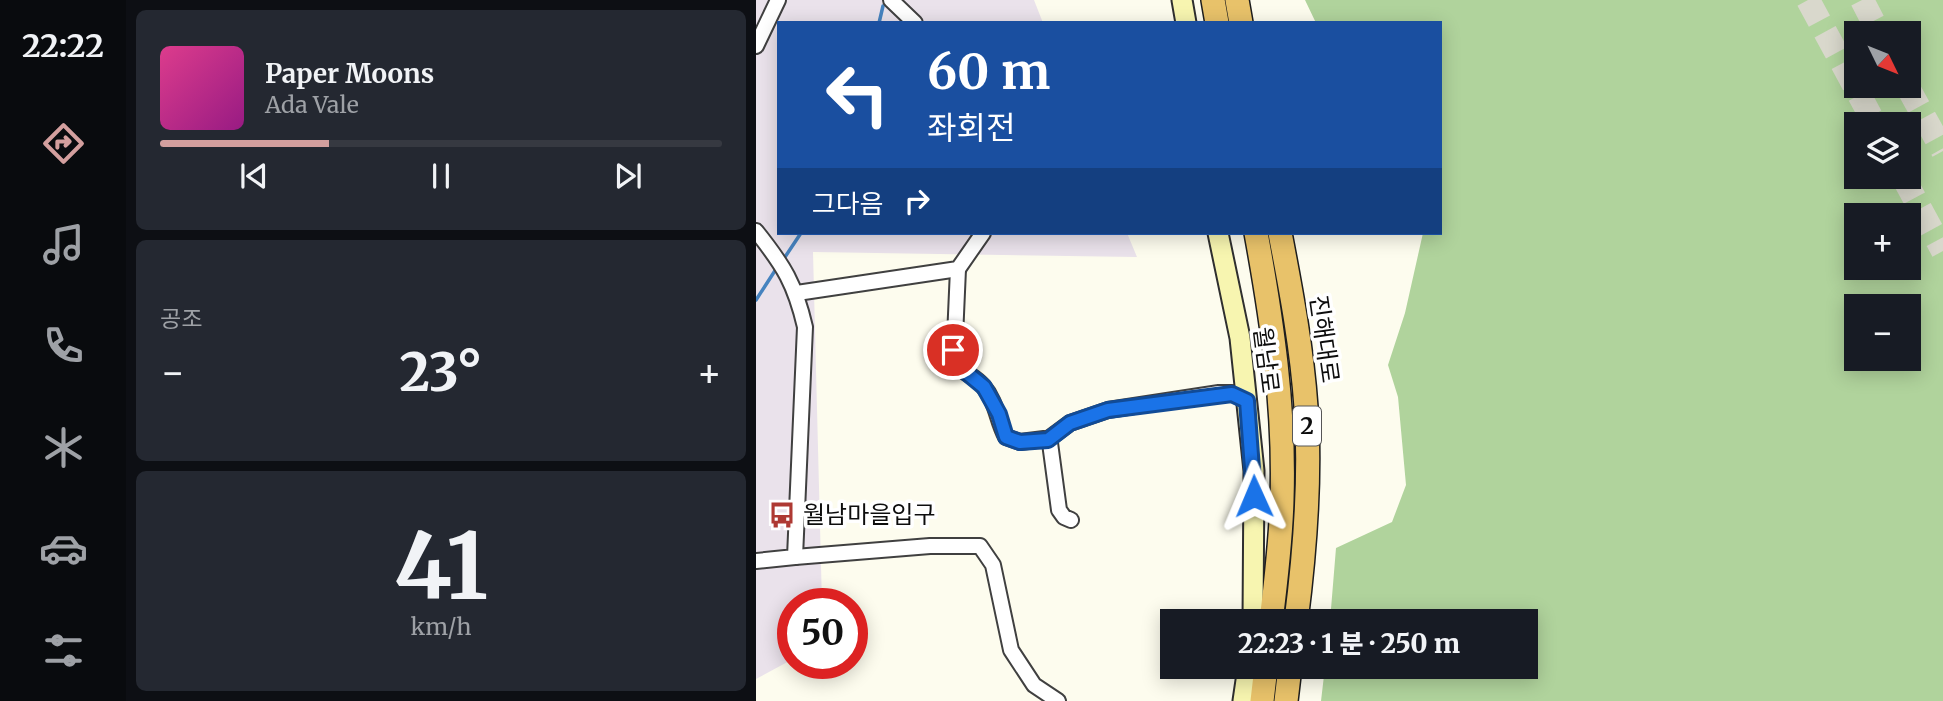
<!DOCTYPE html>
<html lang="ko">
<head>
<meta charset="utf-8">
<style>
  :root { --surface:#171b24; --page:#242831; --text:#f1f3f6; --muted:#9ea1a6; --line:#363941; --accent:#d39f9e }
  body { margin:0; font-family:Merriweather,"Noto Sans KR",serif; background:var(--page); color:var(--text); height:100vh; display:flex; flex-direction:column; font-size:26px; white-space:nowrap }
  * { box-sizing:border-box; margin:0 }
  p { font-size:23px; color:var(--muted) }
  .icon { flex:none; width:38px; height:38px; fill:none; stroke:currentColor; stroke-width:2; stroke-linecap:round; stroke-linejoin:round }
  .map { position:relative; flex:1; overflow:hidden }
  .sheet { display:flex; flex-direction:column; gap:10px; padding:10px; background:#0d0f14; width:630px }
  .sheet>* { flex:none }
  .top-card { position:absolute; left:21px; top:21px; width:665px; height:214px; border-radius:0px; box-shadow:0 4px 18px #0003; background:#1a4fa0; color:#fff; overflow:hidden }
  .needle { width:46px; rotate:133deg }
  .buttons { position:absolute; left:1088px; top:21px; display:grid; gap:14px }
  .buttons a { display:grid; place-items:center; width:77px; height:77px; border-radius:0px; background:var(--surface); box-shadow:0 4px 18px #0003; font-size:35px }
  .speed { position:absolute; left:21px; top:588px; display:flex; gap:14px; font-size:35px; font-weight:700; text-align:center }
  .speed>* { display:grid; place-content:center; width:91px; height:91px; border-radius:50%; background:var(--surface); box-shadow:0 4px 18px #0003; line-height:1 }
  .speed .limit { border:10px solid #d22; background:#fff; color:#111 }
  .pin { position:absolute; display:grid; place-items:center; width:60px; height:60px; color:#fff; margin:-30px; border:4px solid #fff; border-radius:50%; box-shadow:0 2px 7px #0007 }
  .me { position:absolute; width:77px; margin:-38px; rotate:359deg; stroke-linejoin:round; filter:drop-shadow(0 0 5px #0008) }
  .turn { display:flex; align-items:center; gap:24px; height:147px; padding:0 35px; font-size:32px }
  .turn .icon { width:91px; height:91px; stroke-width:2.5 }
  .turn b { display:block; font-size:49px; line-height:60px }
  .then { display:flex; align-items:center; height:66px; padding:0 35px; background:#0003; gap:14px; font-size:26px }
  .big { font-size:52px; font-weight:800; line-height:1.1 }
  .sheet .card { flex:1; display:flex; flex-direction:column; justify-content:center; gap:10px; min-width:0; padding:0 24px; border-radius:10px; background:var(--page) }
  .sheet .dial { align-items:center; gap:0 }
  .dial b { font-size:91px; line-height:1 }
  .song { display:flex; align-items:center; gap:21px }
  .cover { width:84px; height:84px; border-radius:10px; background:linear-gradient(135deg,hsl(330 70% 55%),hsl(310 70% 35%)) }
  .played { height:7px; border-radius:4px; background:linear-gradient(90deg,var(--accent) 30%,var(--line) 30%) }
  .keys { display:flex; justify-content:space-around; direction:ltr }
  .heat { display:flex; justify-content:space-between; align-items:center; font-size:38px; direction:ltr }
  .trip { position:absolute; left:404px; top:609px; width:378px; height:70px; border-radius:0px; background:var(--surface); box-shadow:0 4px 18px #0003; font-weight:800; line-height:70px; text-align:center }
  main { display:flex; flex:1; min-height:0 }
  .tabs { display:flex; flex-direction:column; width:126px; justify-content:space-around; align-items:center; background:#090b0e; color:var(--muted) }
  .tabs .icon { width:49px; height:49px }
  .tabs .current { color:var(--accent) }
  .tabs b { font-size:32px; color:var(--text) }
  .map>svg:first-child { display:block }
</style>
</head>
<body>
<main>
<nav class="tabs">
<b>22:22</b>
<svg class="icon current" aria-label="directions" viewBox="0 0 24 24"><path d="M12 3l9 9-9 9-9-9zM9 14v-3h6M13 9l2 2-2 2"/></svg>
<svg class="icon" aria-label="music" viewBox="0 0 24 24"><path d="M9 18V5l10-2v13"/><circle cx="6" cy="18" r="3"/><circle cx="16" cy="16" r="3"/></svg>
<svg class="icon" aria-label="phone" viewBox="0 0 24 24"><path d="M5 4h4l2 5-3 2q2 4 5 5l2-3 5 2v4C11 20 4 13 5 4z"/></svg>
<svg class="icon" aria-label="climate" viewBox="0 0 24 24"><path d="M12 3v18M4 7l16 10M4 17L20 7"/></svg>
<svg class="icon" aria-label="car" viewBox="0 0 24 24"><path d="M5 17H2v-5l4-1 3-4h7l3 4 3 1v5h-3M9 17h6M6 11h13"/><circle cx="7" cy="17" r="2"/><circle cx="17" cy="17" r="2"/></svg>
<svg class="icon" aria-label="filters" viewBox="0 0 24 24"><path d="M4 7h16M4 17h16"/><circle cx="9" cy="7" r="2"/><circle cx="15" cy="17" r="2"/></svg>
</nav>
<section class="sheet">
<div class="card">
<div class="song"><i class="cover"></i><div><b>Paper Moons</b><p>Ada Vale</p></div></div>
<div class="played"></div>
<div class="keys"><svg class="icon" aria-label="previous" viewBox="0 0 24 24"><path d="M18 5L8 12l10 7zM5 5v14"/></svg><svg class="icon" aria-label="pause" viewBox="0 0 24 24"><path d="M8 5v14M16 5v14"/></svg><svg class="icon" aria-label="next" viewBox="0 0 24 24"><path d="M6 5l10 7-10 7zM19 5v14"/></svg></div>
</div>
<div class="card"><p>공조</p>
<div class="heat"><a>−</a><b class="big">23°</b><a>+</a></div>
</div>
<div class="card dial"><b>41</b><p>km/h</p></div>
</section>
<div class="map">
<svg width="1187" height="701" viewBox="0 0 1187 701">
  <rect width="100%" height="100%" fill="#fdfcee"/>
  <path fill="#eae2eb" d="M 0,0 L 278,0 L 287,23 L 23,23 L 23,233 L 371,233 L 381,257 L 57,252 L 66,604 L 37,604 L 37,659 L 0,679 Z"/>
  <path fill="#b0d39c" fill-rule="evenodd" d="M 549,0 L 1187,0 L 1187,701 L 565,701 L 569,667 L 770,667 L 770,621 L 574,621 L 580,548 L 636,522 L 650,485 L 642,397 L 632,365 L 649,313 L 667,233 L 684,233 L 684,23 L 560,23 ZM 1101,33 L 1153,33 L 1153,86 L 1101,86 ZM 1101,124 L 1153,124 L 1153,177 L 1101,177 ZM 1101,215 L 1153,215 L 1153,268 L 1101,268 ZM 1101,306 L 1153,306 L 1153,359 L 1101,359 Z"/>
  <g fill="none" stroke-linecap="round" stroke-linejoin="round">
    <g stroke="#4683bf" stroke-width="3.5">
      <path d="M 123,23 L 127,6"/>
      <path d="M 27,260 L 45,233"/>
      <path d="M 0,300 L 22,266"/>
    </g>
    <g stroke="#d9d8cc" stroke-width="24" stroke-dasharray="24 12" stroke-linecap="butt">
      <path d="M 1052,0 L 1119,124"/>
      <path d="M 1106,0 L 1123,33"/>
      <path d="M 1151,86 L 1187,151"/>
      <path d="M 1147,177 L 1187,251"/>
    </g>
    <g stroke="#404040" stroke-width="18">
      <g id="minor">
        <path d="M 135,0 L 159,23"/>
        <path d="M 0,46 L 22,0"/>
        <path d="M 0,231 C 28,266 39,284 49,327 L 39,557 L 0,561"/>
        <path d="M 202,269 L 198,360 C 205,373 218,375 227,386 C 241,402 241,421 250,437 L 264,442 L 288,439 L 294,443 L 303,510 L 308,517 L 315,520"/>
        <path d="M 41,293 L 202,269 L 227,233"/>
        <path d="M 291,440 L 314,423 L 352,410 L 463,393 L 476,393 L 491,401"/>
        <path d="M 39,557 L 174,546 L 224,546 L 237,565 L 255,650 L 278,685 L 302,701"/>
      </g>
    </g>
    <g stroke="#2f2f2f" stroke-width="23">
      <g id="secondary">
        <path d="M 426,0 L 430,23"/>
        <path d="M 462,233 L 484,338 L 498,471 L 497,621"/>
        <path d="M 487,701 L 492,667"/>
      </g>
    </g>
    <g stroke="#1e1e1e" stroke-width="26">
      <g id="trunk">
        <path d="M 457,0 L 461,23"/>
        <path d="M 481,0 L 485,23"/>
        <path d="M 500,233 C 516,320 529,409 526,499 C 525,539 520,581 515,621"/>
        <path d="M 524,233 C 535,290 546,349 550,407 C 555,478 549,551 540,621"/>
        <path d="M 506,701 L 510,667"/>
        <path d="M 530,701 L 534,667"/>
      </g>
    </g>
    <use href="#minor" stroke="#fff" stroke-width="14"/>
    <use href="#secondary" stroke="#f7f5b0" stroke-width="19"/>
    <use href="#trunk" stroke="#e8c26a" stroke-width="23"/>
  </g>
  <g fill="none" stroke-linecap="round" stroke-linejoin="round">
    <g stroke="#114b97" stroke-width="18">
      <path id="route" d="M 197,350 L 200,364 L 228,387 L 243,414 L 250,437 L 264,442 L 292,440 L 314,423 L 352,410 L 476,394 L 491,401 L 498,496"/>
    </g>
    <use href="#route" stroke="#1a73e8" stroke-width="12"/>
  </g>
  <defs>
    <g id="bus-bare" transform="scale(2.1)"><path d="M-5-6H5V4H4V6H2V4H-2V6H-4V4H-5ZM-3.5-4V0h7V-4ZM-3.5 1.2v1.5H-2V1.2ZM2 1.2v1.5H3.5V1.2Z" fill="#ae3933" stroke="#fff" stroke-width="2.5" paint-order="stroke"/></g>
  </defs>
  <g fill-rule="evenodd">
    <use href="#bus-bare" x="26" y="515"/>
  </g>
  <g text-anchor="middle" stroke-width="7" stroke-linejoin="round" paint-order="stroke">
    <rect fill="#fff" stroke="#565656" stroke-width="2" x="537" y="406.5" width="28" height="39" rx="5"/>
    <g font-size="23" font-weight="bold" fill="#0d0d0d">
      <text x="551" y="434">2</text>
    </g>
    <g font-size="24" fill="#0d0d0d" stroke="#fff">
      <text transform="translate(568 339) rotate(82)" y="8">진해대로</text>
      <text transform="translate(510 360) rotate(83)" y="8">월남로</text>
    </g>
    <g font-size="24" fill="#0d0d0d" stroke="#fff" text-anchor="start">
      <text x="47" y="523">월남마을입구</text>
    </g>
  </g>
</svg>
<div class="buttons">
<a><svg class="needle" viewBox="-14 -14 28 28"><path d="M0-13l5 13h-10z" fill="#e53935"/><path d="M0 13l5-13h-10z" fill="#9ea1a6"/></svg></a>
<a><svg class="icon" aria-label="layers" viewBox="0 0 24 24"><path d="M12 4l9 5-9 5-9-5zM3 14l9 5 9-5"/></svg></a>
<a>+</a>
<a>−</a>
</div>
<div class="speed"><div class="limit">50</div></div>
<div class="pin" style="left:197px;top:350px;background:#d93025"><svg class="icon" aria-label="arrive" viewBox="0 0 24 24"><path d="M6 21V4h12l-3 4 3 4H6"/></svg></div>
<svg class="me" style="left:498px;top:496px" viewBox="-20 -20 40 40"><path d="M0-17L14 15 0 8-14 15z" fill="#1a73e8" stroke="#fff" stroke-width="4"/></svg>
<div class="trip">22:23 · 1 분 · 250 m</div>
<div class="top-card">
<div class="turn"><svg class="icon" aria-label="left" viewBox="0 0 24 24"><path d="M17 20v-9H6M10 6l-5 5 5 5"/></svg><div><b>60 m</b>좌회전</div></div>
<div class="then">그다음<svg class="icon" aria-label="right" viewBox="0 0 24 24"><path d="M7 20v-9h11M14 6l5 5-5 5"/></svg></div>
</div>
</div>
</main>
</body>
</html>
